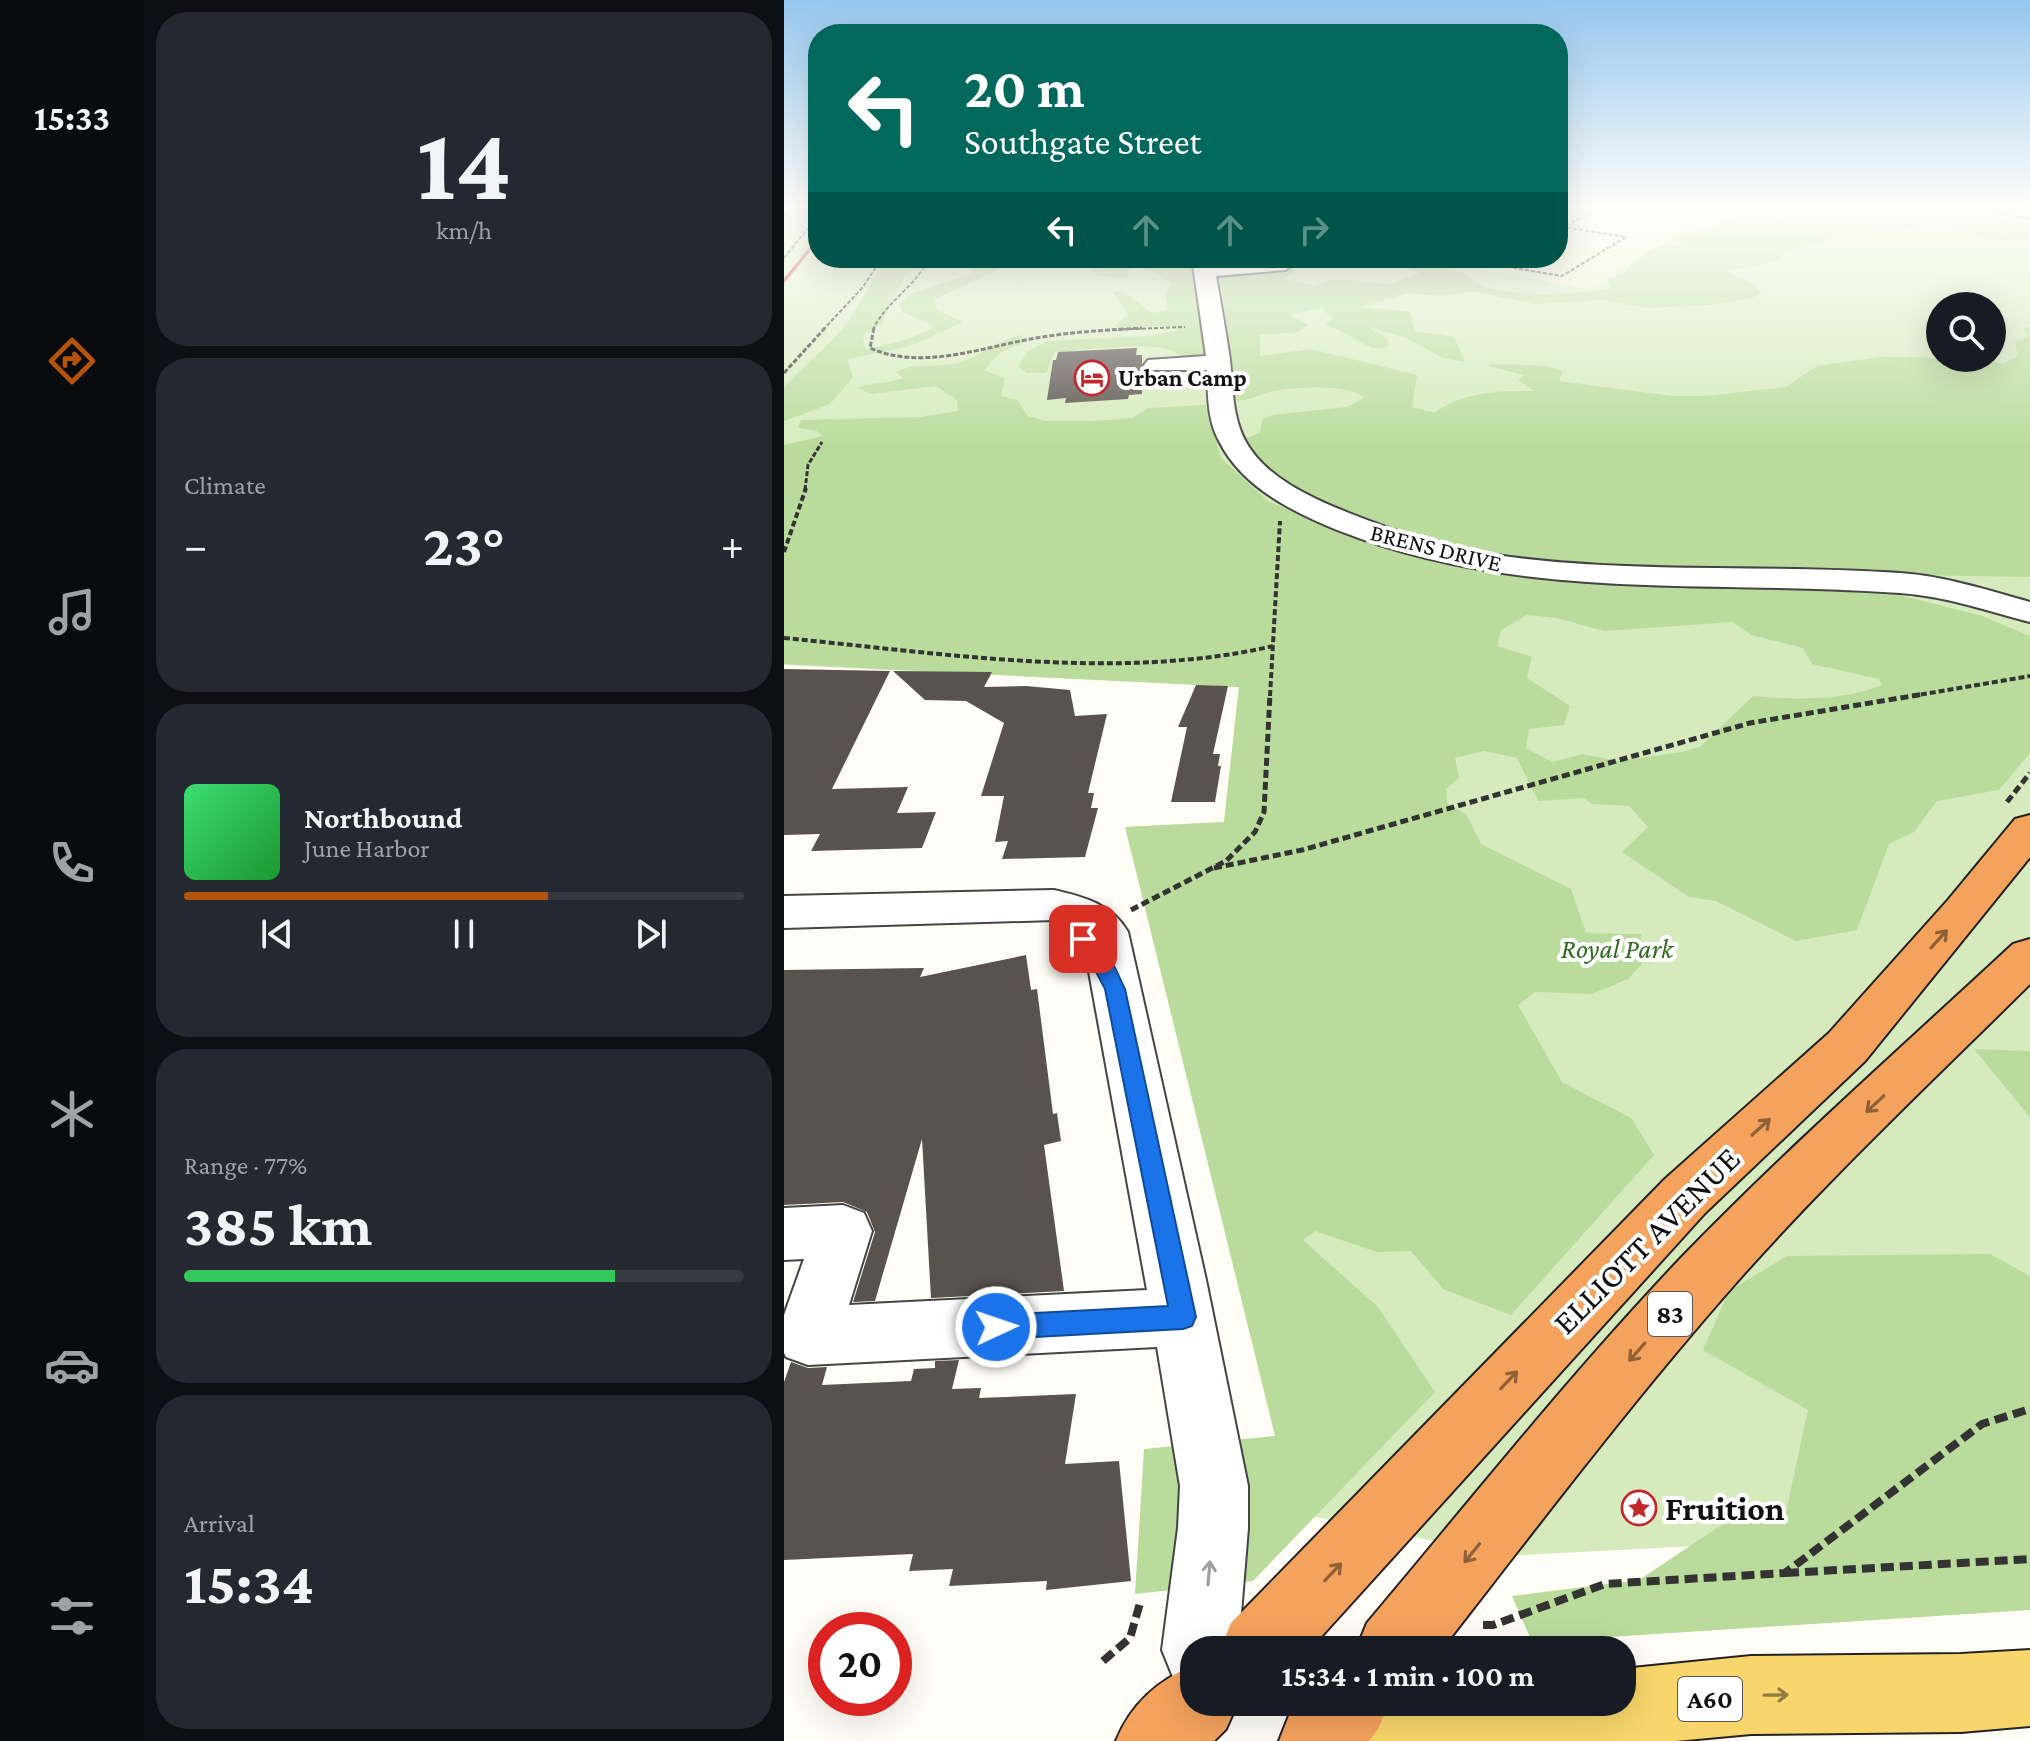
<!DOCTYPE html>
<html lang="en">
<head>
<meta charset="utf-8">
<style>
  :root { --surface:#171b24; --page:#242831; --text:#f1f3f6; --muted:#9ea1a6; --line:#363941; --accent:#b45309 }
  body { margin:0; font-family:"Crimson Pro",serif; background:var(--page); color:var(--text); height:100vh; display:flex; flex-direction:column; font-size:30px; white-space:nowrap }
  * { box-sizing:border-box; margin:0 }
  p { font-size:26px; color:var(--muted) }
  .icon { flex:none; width:44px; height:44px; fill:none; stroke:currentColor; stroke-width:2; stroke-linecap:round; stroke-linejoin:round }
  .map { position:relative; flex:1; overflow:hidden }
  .sheet { display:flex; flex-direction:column; gap:12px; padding:12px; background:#0d0f14; width:640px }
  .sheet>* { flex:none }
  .banner { position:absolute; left:24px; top:24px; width:760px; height:244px; border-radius:32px; box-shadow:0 8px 32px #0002; background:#00695c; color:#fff; overflow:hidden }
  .tools { position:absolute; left:1142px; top:292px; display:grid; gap:16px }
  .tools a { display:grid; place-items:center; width:80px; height:80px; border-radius:50%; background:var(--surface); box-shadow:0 8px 32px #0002; font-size:40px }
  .speed { position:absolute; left:24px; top:1612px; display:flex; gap:16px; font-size:40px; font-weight:700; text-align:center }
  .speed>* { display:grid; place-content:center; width:104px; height:104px; border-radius:50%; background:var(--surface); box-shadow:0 8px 32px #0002; line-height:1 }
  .speed .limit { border:12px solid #d22; background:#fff; color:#111 }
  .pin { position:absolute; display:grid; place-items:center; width:68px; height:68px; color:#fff; margin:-34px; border-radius:16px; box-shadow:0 4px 12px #0006 }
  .me { position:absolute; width:88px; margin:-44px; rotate:87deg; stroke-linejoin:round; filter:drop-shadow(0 0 6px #0008) }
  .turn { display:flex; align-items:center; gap:28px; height:168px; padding:0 24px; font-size:36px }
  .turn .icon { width:104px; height:104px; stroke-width:2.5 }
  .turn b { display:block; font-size:56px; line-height:68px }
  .lanes { display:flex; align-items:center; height:76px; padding:0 24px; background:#0003; justify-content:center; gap:40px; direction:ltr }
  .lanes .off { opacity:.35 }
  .big { font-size:60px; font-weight:700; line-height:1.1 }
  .sheet .card { flex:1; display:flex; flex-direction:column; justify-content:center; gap:12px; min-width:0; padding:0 28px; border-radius:32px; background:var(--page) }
  .sheet .dial { align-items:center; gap:0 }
  .dial b { font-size:104px; line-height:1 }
  .song { display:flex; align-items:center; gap:24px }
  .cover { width:96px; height:96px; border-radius:12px; background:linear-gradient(135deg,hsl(140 70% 55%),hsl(130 70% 35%)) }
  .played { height:8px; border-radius:4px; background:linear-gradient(90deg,var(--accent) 65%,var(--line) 65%) }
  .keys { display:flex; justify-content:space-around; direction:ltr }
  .heat { display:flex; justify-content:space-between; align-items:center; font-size:44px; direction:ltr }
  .charge { height:12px; border-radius:6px; background:linear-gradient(90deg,#34c759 77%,var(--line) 0) }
  .trip { position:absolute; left:396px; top:1636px; width:456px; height:80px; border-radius:32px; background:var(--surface); box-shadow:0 8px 32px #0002; font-weight:700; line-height:80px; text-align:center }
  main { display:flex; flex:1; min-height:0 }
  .tabs { display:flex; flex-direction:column; width:144px; justify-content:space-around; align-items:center; background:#090b0e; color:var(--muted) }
  .tabs .icon { width:56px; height:56px }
  .tabs .active { color:var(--accent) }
  .tabs b { font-size:36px; color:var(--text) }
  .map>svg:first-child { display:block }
</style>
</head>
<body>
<main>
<nav class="tabs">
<b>15:33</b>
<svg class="icon active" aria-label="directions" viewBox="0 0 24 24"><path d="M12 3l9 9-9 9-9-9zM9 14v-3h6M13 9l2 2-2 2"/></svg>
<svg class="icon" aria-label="music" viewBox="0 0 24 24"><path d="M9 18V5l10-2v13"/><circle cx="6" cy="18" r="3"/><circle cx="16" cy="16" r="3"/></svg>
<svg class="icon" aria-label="phone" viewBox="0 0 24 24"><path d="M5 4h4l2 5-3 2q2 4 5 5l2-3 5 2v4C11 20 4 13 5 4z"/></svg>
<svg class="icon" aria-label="climate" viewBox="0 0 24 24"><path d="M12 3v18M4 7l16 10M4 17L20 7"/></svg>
<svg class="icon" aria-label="car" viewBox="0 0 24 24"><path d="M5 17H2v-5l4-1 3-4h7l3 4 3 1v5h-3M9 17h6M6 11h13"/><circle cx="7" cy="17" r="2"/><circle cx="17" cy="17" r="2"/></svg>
<svg class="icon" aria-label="filters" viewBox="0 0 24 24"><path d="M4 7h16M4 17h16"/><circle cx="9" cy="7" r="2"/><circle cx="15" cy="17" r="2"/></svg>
</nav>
<section class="sheet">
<div class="card dial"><b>14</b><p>km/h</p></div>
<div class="card"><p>Climate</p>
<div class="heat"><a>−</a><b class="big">23°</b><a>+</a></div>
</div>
<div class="card">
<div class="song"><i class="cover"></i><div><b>Northbound</b><p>June Harbor</p></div></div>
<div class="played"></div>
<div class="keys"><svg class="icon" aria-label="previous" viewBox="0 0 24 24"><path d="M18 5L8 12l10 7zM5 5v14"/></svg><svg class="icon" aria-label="pause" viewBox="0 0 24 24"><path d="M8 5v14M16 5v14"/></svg><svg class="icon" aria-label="next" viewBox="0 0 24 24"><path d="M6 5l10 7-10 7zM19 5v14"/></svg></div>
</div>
<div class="card"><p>Range · 77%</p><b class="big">385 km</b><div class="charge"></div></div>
<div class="card"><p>Arrival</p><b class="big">15:34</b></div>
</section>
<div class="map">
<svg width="1246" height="1741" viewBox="0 0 1246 1741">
  <rect width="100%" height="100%" fill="#fffdf5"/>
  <path fill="#d5ebbd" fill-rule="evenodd" d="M 0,205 L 34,205 L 34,258 L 774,258 L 774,205 L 1246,205 L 1246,1528 L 723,1556 L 517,1514 L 406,910 L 341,827 L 440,822 L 455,687 L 0,665 ZM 1156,306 L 1208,306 L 1208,358 L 1156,358 Z"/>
  <g fill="#b9dc9c" fill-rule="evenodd">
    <path d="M 951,205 L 1137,205 L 1246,220 L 1246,239 L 1219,240 L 1193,236 L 1166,225 L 1057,233 L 1027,246 L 1002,251 L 992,262 L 942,271 L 967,282 L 978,293 L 966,299 L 925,305 L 864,308 L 818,300 L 751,304 L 688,291 L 657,296 L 623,293 L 578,307 L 626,312 L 631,331 L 670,337 L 681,362 L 659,358 L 622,338 L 584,327 L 603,338 L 604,347 L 588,348 L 542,324 L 549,319 L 537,308 L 505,315 L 524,325 L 514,332 L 476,335 L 476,356 L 527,349 L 633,375 L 628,407 L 650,413 C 681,391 714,391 750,391 L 734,380 L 740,375 L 704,366 L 708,364 L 763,366 L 779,371 L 775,381 L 888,396 L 920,396 L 1002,387 L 1033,366 L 1096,357 L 1178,358 L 1219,364 L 1234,356 L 1231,343 L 1244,336 L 1239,329 L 1246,326 L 1246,577 L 832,570 L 699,556 L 617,538 L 507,488 L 476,464 L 458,440 L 476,433 L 478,420 L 488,415 L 563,407 L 580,398 C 568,384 514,387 495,390 C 480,392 468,400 453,401 L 445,386 L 417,380 C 409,367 401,355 386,350 C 361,341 299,351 271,352 L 262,373 L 243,373 L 234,367 L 243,352 L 263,341 L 366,336 L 395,330 L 387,326 L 330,327 L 344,314 L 328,292 L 339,291 L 368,313 L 384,309 L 381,293 L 387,284 C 372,272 365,266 346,267 L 343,278 L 313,276 L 309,271 L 317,258 L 415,259 L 435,272 L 507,267 L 513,272 L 498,279 L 530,286 L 550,279 L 606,284 L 636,273 L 617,264 L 593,258 C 619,258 660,263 683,275 C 689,278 691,284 698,286 C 740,298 783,294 826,289 L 824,280 L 840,273 L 865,243 L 893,246 L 898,242 L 890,235 C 911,233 944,230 951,205 Z"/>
    <path d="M 103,258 L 140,258 L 144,264 L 122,275 C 114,290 103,306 99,324 L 79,335 L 81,350 L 124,339 L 148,329 L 148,325 L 118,312 L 115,304 L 127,293 L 188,274 L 187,267 L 160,260 L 162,258 L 198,258 L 216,269 L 151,299 L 153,310 L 179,322 L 126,346 L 63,359 L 69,377 L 46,404 L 0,421 L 0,387 L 60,328 Z"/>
    <path d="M 236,335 L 239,343 L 216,353 L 200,370 L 221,378 L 217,396 L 233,400 L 244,416 L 261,421 L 308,421 L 349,418 L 364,408 L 422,405 L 437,458 L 485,502 L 633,557 L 712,572 L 801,583 L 1096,590 L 1198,616 L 1246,636 L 1246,753 L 1215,790 L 1153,801 L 1130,832 L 1105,844 L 1073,930 L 1012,941 L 932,901 L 905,897 L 838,852 L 864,827 L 845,806 L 808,804 L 800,798 L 754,801 L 733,758 L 700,751 L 671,758 L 675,778 L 662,789 L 663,803 L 682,814 L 697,844 L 787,889 L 802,933 L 857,934 L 858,964 L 844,979 L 808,994 L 751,992 L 734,1005 L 778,1082 L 847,1118 L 870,1155 L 727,1315 L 659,1289 L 627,1251 L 593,1252 L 531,1231 L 519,1240 L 594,1307 L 651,1392 L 469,1581 L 351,1594 L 360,1449 L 491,1436 L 341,827 L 440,822 L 455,687 L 0,664 L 0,445 L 39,436 L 33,431 L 14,428 L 17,420 L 136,417 L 174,411 L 173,400 L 152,386 L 88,394 L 73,388 C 88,382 105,384 119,378 L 112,372 C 131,362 149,368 170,364 C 191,360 211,341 236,335 ZM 743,615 L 773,618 L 820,631 L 949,622 L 967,635 L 1019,648 L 1028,664 L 1095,679 L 1098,685 C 1057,701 1013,700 969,696 L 917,746 L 899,752 L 834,761 L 799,754 L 768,762 L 742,748 L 745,729 L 780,725 L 786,706 L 743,678 L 748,657 L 713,646 L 717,630 Z"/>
    <path d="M 1190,1049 L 1246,1051 L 1246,1117 Z"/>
    <path d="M 1206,1254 L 1246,1276 L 1246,1610 L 748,1642 L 728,1596 L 855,1580 L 957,1512 L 1000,1521 L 1024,1410 L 919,1350 L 945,1291 L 1003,1256 Z"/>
  </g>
  <path fill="#e6f2cf" d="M 774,205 L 941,205 L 806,289 L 630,258 L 774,258 Z"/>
  <g fill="#5a524d">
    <path d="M 353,348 L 352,355 L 358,355 L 358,394 L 345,395 L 344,399 L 281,403 L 282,398 L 263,400 L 269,360 L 272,360 L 274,352 Z"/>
    <path d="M 0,669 L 106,671 L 48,789 L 124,787 L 113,813 L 152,812 L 138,848 L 27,851 L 36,834 L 0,835 Z"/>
    <path d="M 109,671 L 208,672 L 200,687 L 242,686 L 286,690 L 291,716 L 323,714 L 304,793 L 310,793 L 307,808 L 314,808 L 301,857 L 218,859 L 224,841 L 211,842 L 220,796 L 197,796 L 220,723 L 182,701 L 141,700 Z"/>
    <path d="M 412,685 L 444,686 L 429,754 L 436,754 L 434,766 L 437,766 L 431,802 L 387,802 L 403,727 L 394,727 Z"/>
    <path d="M 242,955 L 247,990 L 253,989 L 269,1114 L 273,1113 L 277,1141 L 260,1145 L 280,1291 L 147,1298 L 138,1139 L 91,1301 L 69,1302 L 91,1232 L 83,1212 L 59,1202 L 0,1205 L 0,970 L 140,968 L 136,977 Z"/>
    <path d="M 175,1360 L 168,1389 L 197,1388 L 195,1398 L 292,1394 L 281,1464 L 335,1461 L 347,1581 L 262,1590 L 263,1581 L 165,1586 L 169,1569 L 125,1571 L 129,1554 L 0,1560 L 0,1382 L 7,1362 L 24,1368 L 43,1367 L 38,1385 L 127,1381 L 130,1369 L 151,1368 L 151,1361 Z"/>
  </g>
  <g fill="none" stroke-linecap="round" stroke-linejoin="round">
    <g stroke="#444" stroke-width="4">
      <g id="minor">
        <path d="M 408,258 L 428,258 L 429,264 L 501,258 L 511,264 L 501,270 L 432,276 C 437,304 442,332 446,360 C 449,387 448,417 462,442 C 482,478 529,499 565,513 C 603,528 641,542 681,550 C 824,576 971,563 1116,573 C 1160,576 1203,590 1246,602 L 1246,622 C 1203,611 1161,596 1116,593 C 924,579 737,603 553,530 C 507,511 458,487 435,441 C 423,419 424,393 423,370 L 364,370 L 360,365 L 364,360 L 422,356 Z"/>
        <path d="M 270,890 C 300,897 328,904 344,932 L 422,1280 L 464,1486 L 464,1528 L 454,1650 L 410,1650 L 410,1685 L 389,1677 L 378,1650 L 394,1528 L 396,1486 L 373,1347 L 24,1365 L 2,1357 L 0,1353 L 0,1315 L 20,1259 L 0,1260 L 0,1208 L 59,1205 L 80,1213 L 88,1231 L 65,1305 L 363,1290 L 299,939 L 279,923 L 270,920 L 0,928 L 0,896 Z"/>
      </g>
    </g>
    <g stroke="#222" stroke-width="4">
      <path id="major" d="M 1246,1650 L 1246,1726 L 1177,1732 L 967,1734 L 892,1741 L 571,1741 L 582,1713 L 608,1702 L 838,1702 L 838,1669 L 967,1656 L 1177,1654 Z"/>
    </g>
    <g stroke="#222" stroke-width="4">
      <g id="highway">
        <path d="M 1246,815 L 1246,857 L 1081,1061 L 921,1213 L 525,1650 L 436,1650 L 447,1623 L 881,1179 L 1045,1033 L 1164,900 L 1231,819 Z"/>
        <path d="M 1246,939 L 1246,984 C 1141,1088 1033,1189 937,1300 C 839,1413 749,1532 657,1650 L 572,1650 L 583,1623 C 686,1501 785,1376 895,1260 C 1001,1150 1117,1048 1229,944 Z"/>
        <path d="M 410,1665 L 410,1702 L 454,1702 L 442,1729 L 430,1741 L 332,1741 C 347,1704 373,1681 410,1665 Z"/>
        <path d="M 516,1702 L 606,1702 L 594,1729 L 585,1741 L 495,1741 L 506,1713 Z"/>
      </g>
    </g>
    <g stroke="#333" stroke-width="2" stroke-dasharray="4 2" stroke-linecap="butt">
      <path d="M 1214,205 L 1246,210"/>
      <path d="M 0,216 L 8,205"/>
      <path d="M 0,258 L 34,216"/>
      <path d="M 670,258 L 778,276 L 842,237 L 779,227 L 803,215"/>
      <path d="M 39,330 L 79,287 L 98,258"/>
      <path d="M 89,330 C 101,302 132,287 145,258"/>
      <path d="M 322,330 L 401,327"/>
    </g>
    <g stroke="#333" stroke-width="3" stroke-dasharray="5 2" stroke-linecap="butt">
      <path d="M 90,328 L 86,348 C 138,371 199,347 252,338 C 287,332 322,330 358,328"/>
      <path d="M 0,373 L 41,328"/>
      <path d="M 21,490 L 24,465 L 38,442"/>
    </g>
    <g stroke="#333" stroke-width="4" stroke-dasharray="6 3" stroke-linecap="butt">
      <path d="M 0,552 L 22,488"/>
      <path d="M 0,638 C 157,653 335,682 489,646"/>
      <path d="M 486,696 L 496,521"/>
      <path d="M 1128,696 L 1246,676"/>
    </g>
    <g stroke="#333" stroke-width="5" stroke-dasharray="8 4" stroke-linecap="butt">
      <path d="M 1223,802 L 1246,773"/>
      <path d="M 430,868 L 518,850 L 966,723 L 1140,694"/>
      <path d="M 347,910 L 442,861 L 471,832 L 480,812 L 486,694"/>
    </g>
    <g stroke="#333" stroke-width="8" stroke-dasharray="13 6" stroke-linecap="butt">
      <path d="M 1002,1573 L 1246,1559"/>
      <path d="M 699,1625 L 709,1625 L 821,1584 L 1001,1573 L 1198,1424 L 1246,1409"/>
      <path d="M 319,1661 L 346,1638 L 356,1603"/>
    </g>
    <use href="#minor" fill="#fff" fill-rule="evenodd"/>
    <use href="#major" fill="#f9d66b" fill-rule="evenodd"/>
    <use href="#highway" fill="#f5a25d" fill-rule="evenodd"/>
    <path stroke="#c4262e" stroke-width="2" d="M 1149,205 L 1246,218"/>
    <path stroke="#c4262e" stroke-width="3" d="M 0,281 L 34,239"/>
  </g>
  <defs><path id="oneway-shaft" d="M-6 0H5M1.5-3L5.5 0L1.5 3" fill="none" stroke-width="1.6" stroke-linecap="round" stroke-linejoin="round" transform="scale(2)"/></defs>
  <g stroke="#8e613b">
    <use href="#oneway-shaft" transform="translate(1155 939) rotate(-48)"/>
    <use href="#oneway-shaft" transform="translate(1091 1104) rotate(137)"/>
    <use href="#oneway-shaft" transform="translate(977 1127) rotate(-42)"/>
    <use href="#oneway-shaft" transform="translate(853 1352) rotate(131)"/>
    <use href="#oneway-shaft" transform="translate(725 1380) rotate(-47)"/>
    <use href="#oneway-shaft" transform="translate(688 1553) rotate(129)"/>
    <use href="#oneway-shaft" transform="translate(549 1572) rotate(-47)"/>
  </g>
  <use stroke="#a0a0a0" href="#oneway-shaft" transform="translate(425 1573) rotate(-85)"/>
  <use stroke="#917d42" href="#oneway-shaft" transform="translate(992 1695) rotate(-1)"/>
  <linearGradient id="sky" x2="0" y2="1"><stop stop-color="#95c6ee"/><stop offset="0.46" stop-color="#fffefa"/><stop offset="1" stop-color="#fffefa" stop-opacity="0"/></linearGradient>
  <rect width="1246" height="449" fill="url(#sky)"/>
  <path fill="#1a73e8" stroke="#114b97" stroke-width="2" d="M 299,933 C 321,939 332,971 341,989 L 412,1317 L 408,1326 L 399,1329 L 212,1339 L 202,1335 L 199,1327 L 202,1318 L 212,1315 L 384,1306 L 321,989 L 306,960 L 289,939 Z"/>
  <defs>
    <g id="hotel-ring" transform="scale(1.8)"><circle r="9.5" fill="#fff" stroke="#c4262e" stroke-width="1.5"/><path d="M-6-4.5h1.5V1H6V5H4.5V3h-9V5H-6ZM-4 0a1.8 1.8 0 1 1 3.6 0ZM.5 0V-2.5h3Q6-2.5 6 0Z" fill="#c4262e"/></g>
    <g id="sight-ring" transform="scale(1.8)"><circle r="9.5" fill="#fff" stroke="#c4262e" stroke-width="1.5"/><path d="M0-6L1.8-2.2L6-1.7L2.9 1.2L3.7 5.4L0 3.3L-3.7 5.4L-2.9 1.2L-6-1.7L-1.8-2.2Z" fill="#c4262e"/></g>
  </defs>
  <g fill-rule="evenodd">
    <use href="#hotel-ring" x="308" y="378"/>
    <use href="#sight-ring" x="855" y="1508"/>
  </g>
  <g text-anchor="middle" stroke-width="8" stroke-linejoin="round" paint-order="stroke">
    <g font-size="24" font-weight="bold" fill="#111" stroke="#fff" text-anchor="start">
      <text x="334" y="386">Urban Camp</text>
    </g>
    <g font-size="24" fill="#111" stroke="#fff">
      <text transform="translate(652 548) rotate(14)" y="8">BRENS DRIVE</text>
    </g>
    <g fill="#fff" stroke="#585858" stroke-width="2">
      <rect x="864" y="1292" width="44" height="44" rx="6"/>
      <rect x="894" y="1677" width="64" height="44" rx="6"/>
    </g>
    <g font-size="26" font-weight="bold" fill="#111">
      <text x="886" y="1323">83</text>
      <text x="926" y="1708">A60</text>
    </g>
    <g font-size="28" font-style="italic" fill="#2f6b1f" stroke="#fff">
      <text x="833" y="958">Royal Park</text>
    </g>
    <g font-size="34" fill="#111" stroke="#fff">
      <text transform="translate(862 1240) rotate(-45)" y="12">ELLIOTT AVENUE</text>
    </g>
    <g font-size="34" font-weight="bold" fill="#111" stroke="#fff" text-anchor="start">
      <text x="881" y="1520">Fruition</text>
    </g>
  </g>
</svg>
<div class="tools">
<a><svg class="icon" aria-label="search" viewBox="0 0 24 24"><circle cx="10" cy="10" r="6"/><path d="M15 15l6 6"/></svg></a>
</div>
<div class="speed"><div class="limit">20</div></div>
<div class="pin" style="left:299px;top:939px;background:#d93025"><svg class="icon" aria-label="arrive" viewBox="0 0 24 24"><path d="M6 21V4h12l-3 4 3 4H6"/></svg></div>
<svg class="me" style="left:212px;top:1327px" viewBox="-20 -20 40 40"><circle r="17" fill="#1a73e8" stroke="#fff" stroke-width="3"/><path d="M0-11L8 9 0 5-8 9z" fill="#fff"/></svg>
<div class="trip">15:34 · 1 min · 100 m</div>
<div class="banner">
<div class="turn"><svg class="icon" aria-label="left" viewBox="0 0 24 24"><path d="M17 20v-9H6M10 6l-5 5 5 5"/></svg><div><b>20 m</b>Southgate Street</div></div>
<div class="lanes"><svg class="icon" aria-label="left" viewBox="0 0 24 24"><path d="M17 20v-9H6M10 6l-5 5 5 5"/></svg><svg class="icon off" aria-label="ahead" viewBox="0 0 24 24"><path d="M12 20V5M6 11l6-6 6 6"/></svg><svg class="icon off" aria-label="ahead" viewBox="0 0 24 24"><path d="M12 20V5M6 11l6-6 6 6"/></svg><svg class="icon off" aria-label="right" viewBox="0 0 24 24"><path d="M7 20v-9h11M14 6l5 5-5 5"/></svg></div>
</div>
</div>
</main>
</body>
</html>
